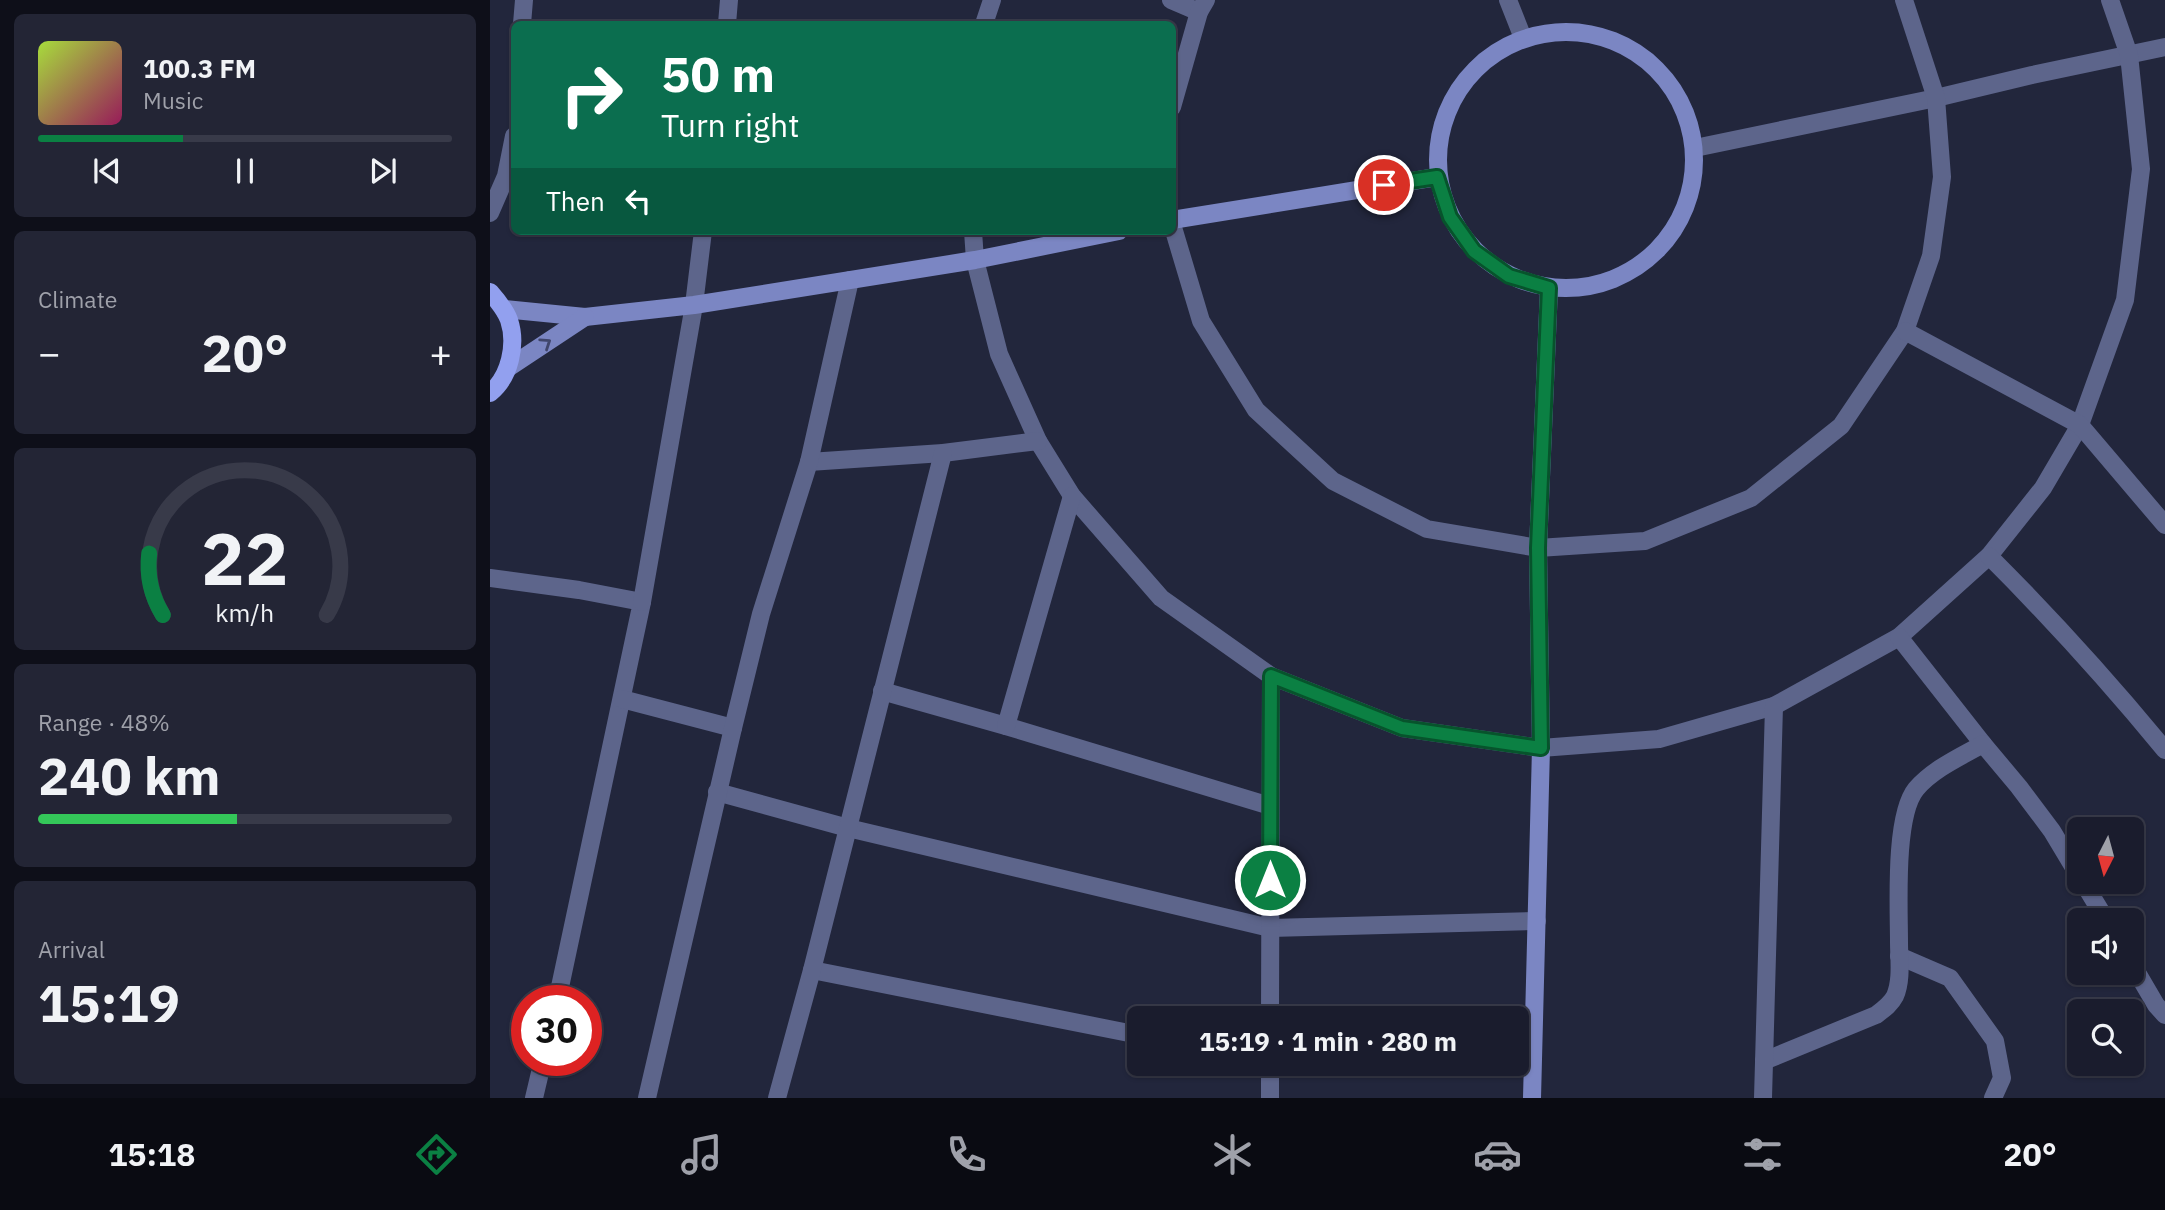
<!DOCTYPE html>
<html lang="en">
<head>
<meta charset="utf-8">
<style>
  :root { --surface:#1a1c2d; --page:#232535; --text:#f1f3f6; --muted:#9fa1aa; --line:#383a49; --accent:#0b8043 }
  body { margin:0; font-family:"IBM Plex Sans",sans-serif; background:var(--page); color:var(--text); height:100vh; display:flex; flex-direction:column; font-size:26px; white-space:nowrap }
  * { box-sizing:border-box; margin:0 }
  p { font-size:23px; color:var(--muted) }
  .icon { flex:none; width:38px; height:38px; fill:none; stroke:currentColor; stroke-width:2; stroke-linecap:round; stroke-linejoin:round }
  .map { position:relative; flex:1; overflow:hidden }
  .details { display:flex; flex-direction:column; gap:14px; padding:14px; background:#0e0f19; width:490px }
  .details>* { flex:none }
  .top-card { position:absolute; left:21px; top:21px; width:665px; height:214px; border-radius:10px; box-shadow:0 2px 5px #0004,0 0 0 2px var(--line); background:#0b6e4f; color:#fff; overflow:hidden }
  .needle { width:46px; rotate:186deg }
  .controls { position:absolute; left:1577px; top:817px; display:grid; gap:14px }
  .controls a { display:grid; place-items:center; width:77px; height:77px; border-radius:10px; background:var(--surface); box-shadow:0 2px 5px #0004,0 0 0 2px var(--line); font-size:35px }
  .speed { position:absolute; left:21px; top:985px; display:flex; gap:14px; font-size:35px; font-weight:700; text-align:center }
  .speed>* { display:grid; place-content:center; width:91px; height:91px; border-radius:50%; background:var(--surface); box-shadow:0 2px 5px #0004,0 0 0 2px var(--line); line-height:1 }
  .speed .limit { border:10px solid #d22; background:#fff; color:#111 }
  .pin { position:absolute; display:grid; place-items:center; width:60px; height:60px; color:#fff; margin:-30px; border:4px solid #fff; border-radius:50%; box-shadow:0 2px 7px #0007 }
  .me { position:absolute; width:77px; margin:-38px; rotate:0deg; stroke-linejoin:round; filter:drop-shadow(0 0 5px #0008) }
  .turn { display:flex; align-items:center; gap:24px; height:147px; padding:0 35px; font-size:32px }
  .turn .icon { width:91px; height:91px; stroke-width:2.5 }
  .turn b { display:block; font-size:49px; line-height:60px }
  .then { display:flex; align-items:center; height:66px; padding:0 35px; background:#0003; gap:14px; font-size:26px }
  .big { font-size:52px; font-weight:700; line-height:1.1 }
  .details .widget { flex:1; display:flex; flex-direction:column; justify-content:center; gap:10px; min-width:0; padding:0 24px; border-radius:10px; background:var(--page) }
  .details .dial { align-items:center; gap:0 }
  .dial svg { height:182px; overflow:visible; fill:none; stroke:var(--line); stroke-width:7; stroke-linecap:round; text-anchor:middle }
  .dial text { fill:var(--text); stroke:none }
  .song { display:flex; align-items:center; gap:21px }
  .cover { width:84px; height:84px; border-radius:10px; background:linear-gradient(135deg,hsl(80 70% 55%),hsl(330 70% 35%)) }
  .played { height:7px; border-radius:4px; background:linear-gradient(90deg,var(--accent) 35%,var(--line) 35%) }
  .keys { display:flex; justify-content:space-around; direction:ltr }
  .heat { display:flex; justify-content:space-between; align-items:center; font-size:38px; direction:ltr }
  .charge { height:10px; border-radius:5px; background:linear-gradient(90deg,#34c759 48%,var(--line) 0) }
  .trip { position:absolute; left:637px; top:1006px; width:402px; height:70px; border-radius:10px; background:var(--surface); box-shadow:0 2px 5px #0004,0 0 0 2px var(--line); font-weight:700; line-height:70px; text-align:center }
  .menu { display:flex; height:112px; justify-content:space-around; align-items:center; background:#0a0b12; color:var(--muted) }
  .menu .icon { width:49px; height:49px }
  .menu .on { color:var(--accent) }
  .menu b { font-size:32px; color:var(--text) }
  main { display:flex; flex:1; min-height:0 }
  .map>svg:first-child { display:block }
</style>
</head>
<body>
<main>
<section class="details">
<div class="widget">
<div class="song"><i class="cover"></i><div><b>100.3 FM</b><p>Music</p></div></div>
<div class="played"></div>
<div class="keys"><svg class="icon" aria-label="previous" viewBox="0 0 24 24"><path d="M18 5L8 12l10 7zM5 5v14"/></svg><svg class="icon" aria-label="pause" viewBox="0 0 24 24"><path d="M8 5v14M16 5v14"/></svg><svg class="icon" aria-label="next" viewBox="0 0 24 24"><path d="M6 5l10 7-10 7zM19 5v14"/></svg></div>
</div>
<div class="widget"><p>Climate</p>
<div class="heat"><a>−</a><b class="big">20°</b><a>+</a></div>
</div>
<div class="widget dial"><svg viewBox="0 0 100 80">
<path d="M14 69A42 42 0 1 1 86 69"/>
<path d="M14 69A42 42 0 0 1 8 42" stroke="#0b8043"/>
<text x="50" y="56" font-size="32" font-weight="700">22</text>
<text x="50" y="72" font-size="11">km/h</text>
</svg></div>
<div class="widget"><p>Range · 48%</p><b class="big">240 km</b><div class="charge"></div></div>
<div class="widget"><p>Arrival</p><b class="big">15:19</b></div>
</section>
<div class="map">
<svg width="1675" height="1098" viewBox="0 0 1675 1098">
  <rect width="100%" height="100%" fill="#22263c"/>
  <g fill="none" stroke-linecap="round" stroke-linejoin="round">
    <g stroke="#5d658b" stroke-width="18">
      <path d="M 681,0 L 709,12"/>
      <path d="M 1018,0 L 1033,38"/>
      <path d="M 32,24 L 34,0"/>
      <path d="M 237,24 L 239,0"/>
      <path d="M 494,24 L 502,0"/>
      <path d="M 682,107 L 709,12 L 716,0"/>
      <path d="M 1205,148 L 1446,98 L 1542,75 L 1675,47"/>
      <path d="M 0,213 L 16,176 L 24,136"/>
      <path d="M 682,224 L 711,321 L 766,410 L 843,481 L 937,529 L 1048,548 L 1155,541 L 1261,498 L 1351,426 L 1415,331 L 1441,256 L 1452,177 L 1446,98 L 1414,0"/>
      <path d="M 483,231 L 485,260 L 509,354 L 548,441 L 582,496 L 671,598 L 781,676 L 912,728 L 1051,748 L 1169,739 L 1284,706 L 1409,637 L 1499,556 L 1553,488 L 1590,425 L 1635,300 L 1651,169 L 1639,55 L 1620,0"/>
      <path d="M 1415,331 L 1590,425 L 1675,525"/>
      <path d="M 319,462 L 453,453 L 548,441"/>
      <path d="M 1499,556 C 1561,618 1619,682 1675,750"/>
      <path d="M 0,578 L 89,590 L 152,602 L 67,1001"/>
      <path d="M 152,602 L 204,305 L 213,231"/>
      <path d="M 1409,637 L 1493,744 L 1529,787 L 1562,831 L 1589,876"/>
      <path d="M 392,691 L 516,726 L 780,806"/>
      <path d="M 132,699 L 243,728"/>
      <path d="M 516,726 L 582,496"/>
      <path d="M 227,792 L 358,828 L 780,928 L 1047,921"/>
      <path d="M 1593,882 L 1616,920"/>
      <path d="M 1409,956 L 1460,978 L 1505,1041 L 1512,1078 L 1503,1098"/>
      <path d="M 1642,964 L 1666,1005 L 1675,1015"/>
      <path d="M 322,970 L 649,1035"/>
      <path d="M 780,1018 L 781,676"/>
      <path d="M 1274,1061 L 1386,1015 C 1394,1009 1401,1004 1405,996 C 1412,980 1409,959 1409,942 C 1409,907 1404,816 1426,789 C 1443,769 1470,757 1493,744"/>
      <path d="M 780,1064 L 780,1098"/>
      <path d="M 44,1098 L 53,1060"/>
      <path d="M 157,1098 L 243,728 L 271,614 L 319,462 L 360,280"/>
      <path d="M 287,1098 L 322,970 L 453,453"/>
      <path d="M 1273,1098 L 1284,706"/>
    </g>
    <g stroke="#7b86c3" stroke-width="18">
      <circle cx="1076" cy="160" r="128"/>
      <path d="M 682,220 L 947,177"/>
      <path d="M 14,309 L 95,317 L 204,305 L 485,260 L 629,231"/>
      <path d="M 18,368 L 95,317"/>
      <path d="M 1042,1098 L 1051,748 L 1048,548 L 1059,288"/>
    </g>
    <path stroke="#92a0ef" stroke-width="18" d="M 0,292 C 7,300 15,309 19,320 C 27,344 20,377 0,393"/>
  </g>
  <defs><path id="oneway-chevron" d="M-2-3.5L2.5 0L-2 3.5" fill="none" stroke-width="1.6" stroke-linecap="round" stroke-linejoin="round" transform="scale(1.75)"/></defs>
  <use stroke="#40466c" href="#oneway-chevron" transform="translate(56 343) rotate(-34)"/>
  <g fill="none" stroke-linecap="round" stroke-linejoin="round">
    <g stroke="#07532c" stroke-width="18">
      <path id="route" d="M 780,880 L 781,676 L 912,728 L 1051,748 L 1048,548 L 1059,288 L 1019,276 L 984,251 L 960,217 L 947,177 L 894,185"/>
    </g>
    <use href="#route" stroke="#0b8043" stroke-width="12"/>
  </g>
</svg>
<div class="controls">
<a><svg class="needle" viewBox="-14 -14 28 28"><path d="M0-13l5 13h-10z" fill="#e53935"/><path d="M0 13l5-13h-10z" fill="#9fa1aa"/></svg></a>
<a><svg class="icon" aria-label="sound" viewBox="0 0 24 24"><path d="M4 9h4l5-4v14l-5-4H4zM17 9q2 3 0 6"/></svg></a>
<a><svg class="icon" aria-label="search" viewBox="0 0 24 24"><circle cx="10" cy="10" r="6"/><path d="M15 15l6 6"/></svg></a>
</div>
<div class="speed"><div class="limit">30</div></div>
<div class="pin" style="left:894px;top:185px;background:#d93025"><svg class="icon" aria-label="arrive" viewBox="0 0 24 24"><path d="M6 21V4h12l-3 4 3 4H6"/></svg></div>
<svg class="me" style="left:780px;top:880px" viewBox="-20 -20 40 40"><circle r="17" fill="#0b8043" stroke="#fff" stroke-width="3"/><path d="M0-11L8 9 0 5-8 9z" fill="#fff"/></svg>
<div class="trip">15:19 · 1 min · 280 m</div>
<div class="top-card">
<div class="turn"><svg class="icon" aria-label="right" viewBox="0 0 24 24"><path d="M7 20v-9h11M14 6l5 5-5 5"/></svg><div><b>50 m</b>Turn right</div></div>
<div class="then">Then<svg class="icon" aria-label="left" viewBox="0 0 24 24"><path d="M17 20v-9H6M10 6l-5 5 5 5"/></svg></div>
</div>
</div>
</main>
<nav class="menu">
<b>15:18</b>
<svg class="icon on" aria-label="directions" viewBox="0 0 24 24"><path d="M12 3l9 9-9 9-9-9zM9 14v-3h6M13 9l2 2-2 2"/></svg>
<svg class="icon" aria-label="music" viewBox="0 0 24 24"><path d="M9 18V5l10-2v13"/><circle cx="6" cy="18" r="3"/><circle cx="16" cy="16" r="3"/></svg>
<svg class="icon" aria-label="phone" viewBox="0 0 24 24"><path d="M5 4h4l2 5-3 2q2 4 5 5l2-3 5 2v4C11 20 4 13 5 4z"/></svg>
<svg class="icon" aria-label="climate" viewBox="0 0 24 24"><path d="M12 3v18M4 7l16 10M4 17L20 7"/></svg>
<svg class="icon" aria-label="car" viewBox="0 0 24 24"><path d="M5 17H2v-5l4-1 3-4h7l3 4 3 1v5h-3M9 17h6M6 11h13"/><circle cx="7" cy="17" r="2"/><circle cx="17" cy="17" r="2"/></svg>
<svg class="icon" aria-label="filters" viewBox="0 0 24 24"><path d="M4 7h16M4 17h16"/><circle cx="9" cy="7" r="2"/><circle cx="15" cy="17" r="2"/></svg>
<b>20°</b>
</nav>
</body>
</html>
